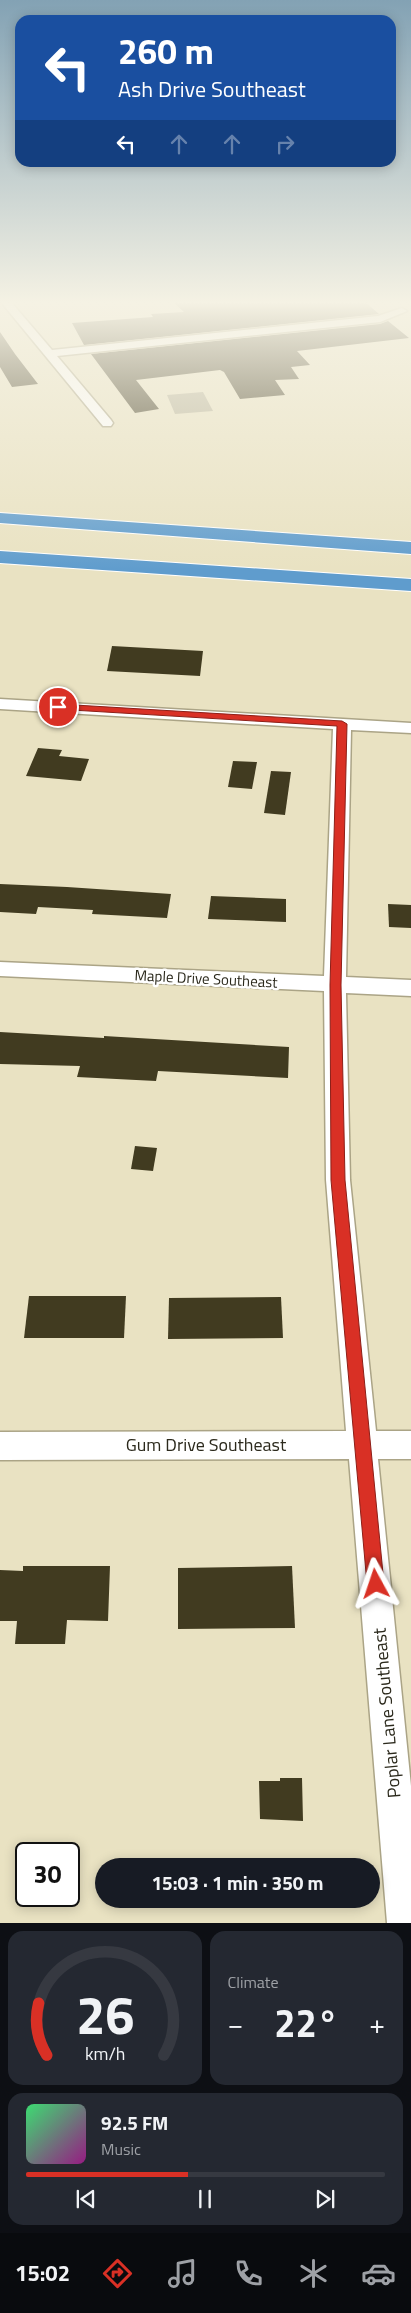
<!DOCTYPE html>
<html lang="en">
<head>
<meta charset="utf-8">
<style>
  :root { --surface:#171b24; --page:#242831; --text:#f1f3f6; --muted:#9ea1a6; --line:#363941; --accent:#d93025 }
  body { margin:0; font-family:"Titillium Web",sans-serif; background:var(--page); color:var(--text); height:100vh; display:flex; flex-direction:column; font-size:19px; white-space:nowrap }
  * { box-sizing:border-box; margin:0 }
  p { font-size:16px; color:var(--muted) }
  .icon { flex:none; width:28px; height:28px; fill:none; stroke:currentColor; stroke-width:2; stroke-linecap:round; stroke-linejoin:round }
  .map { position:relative; height:1923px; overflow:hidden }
  .sheet { display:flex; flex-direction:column; gap:8px; padding:8px; background:#0d0f14; flex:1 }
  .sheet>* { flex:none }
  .top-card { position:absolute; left:15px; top:15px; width:381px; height:152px; border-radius:15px; box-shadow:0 2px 12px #0003; background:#1a4fa0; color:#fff; overflow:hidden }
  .speed { position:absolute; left:15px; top:1842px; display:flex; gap:10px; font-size:25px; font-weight:700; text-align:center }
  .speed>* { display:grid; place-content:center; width:65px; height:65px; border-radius:50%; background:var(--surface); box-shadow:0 2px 12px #0003; line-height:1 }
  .speed .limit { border:2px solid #111; border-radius:8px; background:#fff; color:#111 }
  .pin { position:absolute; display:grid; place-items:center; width:42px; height:42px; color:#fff; margin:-21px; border:2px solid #fff; border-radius:50%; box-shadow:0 1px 5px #0007 }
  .me { position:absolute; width:55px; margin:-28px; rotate:355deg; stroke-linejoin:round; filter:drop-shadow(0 0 4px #0008) }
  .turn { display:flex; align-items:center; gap:18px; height:105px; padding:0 20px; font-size:22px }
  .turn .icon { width:65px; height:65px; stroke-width:2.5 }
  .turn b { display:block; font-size:35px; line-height:42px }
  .lanes { display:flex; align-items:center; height:48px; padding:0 20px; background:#0003; justify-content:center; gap:25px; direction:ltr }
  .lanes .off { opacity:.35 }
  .big { font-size:38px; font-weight:700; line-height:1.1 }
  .sheet .tile { flex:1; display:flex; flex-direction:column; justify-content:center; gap:8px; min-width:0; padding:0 18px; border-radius:15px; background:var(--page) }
  .sheet .dial { align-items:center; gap:0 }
  .dial svg { height:130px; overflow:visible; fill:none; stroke:var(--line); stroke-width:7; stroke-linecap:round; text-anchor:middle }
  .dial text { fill:var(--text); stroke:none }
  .song { display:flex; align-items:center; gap:15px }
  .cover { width:60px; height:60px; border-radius:8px; background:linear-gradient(135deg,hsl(140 70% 55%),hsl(310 70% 35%)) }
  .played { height:5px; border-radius:2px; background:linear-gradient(90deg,var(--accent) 45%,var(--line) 45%) }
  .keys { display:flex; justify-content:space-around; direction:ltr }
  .heat { display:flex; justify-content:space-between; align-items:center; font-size:28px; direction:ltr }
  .sheet .tiles { flex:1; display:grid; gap:8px; grid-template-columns:1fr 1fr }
  .tile:last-child { grid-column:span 2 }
  .trip { position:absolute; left:95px; top:1858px; width:285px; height:50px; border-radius:25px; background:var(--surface); box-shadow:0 2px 12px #0003; font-weight:700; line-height:50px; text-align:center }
  .menu { display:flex; height:80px; justify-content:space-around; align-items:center; background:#090b0e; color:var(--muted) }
  .menu .icon { width:35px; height:35px }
  .menu .selected { color:var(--accent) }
  .menu b { font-size:22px; color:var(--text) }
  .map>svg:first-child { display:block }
</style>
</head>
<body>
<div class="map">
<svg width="411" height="1923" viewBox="0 0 411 1923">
  <rect width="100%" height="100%" fill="#e9e2c2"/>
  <path fill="#b6b197" d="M 203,392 L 213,411 L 175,414 L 167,395 Z"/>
  <g fill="#413b20">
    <path d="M 173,302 L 365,302 L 379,314 L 84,345 L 72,323 L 153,317 L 151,314 L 184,312 Z"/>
    <path d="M 388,321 L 409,338 L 297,351 L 310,365 L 291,367 L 299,379 L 275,380 L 285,395 L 240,399 L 224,372 L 220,370 L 136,380 L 159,409 L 135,413 L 91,354 L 380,324 Z"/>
    <path d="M 0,332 L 15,354 L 38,384 L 12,387 L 0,367 Z"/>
    <path d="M 112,646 L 203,651 L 200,676 L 107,671 Z"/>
    <path d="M 38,748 L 62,750 L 59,756 L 89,759 L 81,781 L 26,776 Z"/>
    <path d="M 233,761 L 257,762 L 252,789 L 228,787 Z"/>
    <path d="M 271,771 L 291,772 L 285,815 L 264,813 Z"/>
    <path d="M 0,884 L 67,887 L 171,894 L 167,918 L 92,914 L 93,910 L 38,907 L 36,914 L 0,912 Z"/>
    <path d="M 211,896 L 286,899 L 286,922 L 208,919 Z"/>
    <path d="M 388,904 L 411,905 L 411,928 L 389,927 Z"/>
    <path d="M 0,1032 L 104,1038 L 104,1036 L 289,1047 L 288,1078 L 158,1071 L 156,1081 L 77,1077 L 80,1066 L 0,1064 Z"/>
    <path d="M 135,1146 L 157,1148 L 153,1171 L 131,1169 Z"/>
    <path d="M 29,1296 L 126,1296 L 124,1338 L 24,1338 Z"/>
    <path d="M 281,1297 L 283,1338 L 168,1339 L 169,1298 Z"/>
    <path d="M 23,1566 L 110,1566 L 108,1621 L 67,1620 L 65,1644 L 15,1644 L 17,1621 L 0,1621 L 0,1570 L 23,1571 Z"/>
    <path d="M 292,1566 L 295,1628 L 178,1629 L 178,1568 Z"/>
    <path d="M 280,1778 L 302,1778 L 303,1821 L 260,1819 L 259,1781 L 280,1781 Z"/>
  </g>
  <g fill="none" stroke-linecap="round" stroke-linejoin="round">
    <g stroke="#aba486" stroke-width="3">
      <g id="minor">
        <path d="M 1,302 L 11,302 L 52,350 L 378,316 L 402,308 L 407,311 L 380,322 L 57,356 L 111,420 L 113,423 L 111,426 L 103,426 Z"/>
        <path d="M 0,699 L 411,723 L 411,733 L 351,730 L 346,977 L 411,980 L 411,996 L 346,993 L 350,1180 L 376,1431 L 411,1431 L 411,1459 L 378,1459 L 411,1786 L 411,1923 L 387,1923 L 349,1459 L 0,1460 L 0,1432 L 346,1431 L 326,1180 L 324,991 L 0,976 L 0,962 L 324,976 L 333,729 L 0,709 Z"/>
      </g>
    </g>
    <g stroke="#fff" stroke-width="2">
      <g id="motorway">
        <path d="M 0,513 L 411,542 L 411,554 L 0,523 Z"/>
        <path d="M 0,551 L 411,579 L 411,591 L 0,563 Z"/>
      </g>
    </g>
    <use href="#minor" fill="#fff" fill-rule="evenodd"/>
    <use href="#motorway" fill="#5f9ccd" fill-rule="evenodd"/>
  </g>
  <linearGradient id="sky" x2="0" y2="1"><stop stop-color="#83a2b4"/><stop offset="0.53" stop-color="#f5f2e4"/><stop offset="1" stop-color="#f5f2e4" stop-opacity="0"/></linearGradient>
  <rect width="411" height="571" fill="url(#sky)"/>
  <path fill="#d93025" stroke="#8d1f18" d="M 58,704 L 342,721 L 347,724 L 341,985 L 345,1180 L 384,1584 L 381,1590 L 376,1593 L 370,1590 L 367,1584 L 331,1180 L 330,985 L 337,726 L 55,709 L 53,707 Z"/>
  <g text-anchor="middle" stroke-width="5" stroke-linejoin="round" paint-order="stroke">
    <g font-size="15" fill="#2b291c" stroke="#fff">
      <text transform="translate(206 979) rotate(3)" y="5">Maple Drive Southeast</text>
    </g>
    <g font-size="18" fill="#2b291c" stroke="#fff">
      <text x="206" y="1451">Gum Drive Southeast</text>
      <text transform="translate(387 1713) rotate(-95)" y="6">Poplar Lane Southeast</text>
    </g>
  </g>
</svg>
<div class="speed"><div class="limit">30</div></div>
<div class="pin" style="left:58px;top:707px;background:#d93025"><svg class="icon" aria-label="arrive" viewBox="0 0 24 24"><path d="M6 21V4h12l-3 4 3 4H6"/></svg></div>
<svg class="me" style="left:376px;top:1584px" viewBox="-20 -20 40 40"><path d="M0-17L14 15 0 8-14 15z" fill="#d93025" stroke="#fff" stroke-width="4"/></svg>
<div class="trip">15:03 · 1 min · 350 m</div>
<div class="top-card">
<div class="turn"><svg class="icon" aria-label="left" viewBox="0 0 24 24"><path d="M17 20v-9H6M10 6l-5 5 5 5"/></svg><div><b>260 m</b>Ash Drive Southeast</div></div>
<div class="lanes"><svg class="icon" aria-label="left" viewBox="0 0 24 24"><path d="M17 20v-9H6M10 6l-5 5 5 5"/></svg><svg class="icon off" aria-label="ahead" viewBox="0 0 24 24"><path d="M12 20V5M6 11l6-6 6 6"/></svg><svg class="icon off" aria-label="ahead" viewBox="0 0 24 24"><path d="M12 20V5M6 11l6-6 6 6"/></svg><svg class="icon off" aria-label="right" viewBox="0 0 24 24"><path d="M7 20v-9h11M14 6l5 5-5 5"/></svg></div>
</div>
</div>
<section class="sheet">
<div class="tiles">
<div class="tile dial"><svg viewBox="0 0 100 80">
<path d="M14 69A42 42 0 1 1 86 69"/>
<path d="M14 69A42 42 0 0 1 9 37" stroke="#d93025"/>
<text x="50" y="56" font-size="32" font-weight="700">26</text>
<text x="50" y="72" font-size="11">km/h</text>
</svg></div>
<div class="tile"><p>Climate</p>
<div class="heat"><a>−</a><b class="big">22°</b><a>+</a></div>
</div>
<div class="tile">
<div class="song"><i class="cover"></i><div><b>92.5 FM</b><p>Music</p></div></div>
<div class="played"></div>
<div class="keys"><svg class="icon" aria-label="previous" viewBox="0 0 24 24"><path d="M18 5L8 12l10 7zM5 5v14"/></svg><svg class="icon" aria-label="pause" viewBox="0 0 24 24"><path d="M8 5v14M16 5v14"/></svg><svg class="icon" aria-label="next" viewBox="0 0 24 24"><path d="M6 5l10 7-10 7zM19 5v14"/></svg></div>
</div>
</div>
</section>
<nav class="menu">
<b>15:02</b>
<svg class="icon selected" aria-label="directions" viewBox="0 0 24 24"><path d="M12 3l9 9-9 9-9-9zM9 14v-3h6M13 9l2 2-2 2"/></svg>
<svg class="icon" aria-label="music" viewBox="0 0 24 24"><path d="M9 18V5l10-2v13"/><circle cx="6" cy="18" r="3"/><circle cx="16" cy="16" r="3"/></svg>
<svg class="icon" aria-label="phone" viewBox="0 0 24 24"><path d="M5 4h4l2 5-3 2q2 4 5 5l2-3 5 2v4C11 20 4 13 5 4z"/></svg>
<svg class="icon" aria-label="climate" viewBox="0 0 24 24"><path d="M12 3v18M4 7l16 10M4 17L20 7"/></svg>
<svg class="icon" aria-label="car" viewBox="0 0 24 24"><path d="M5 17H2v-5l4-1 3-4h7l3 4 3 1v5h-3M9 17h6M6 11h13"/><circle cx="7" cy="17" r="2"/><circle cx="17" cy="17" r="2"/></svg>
</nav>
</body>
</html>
